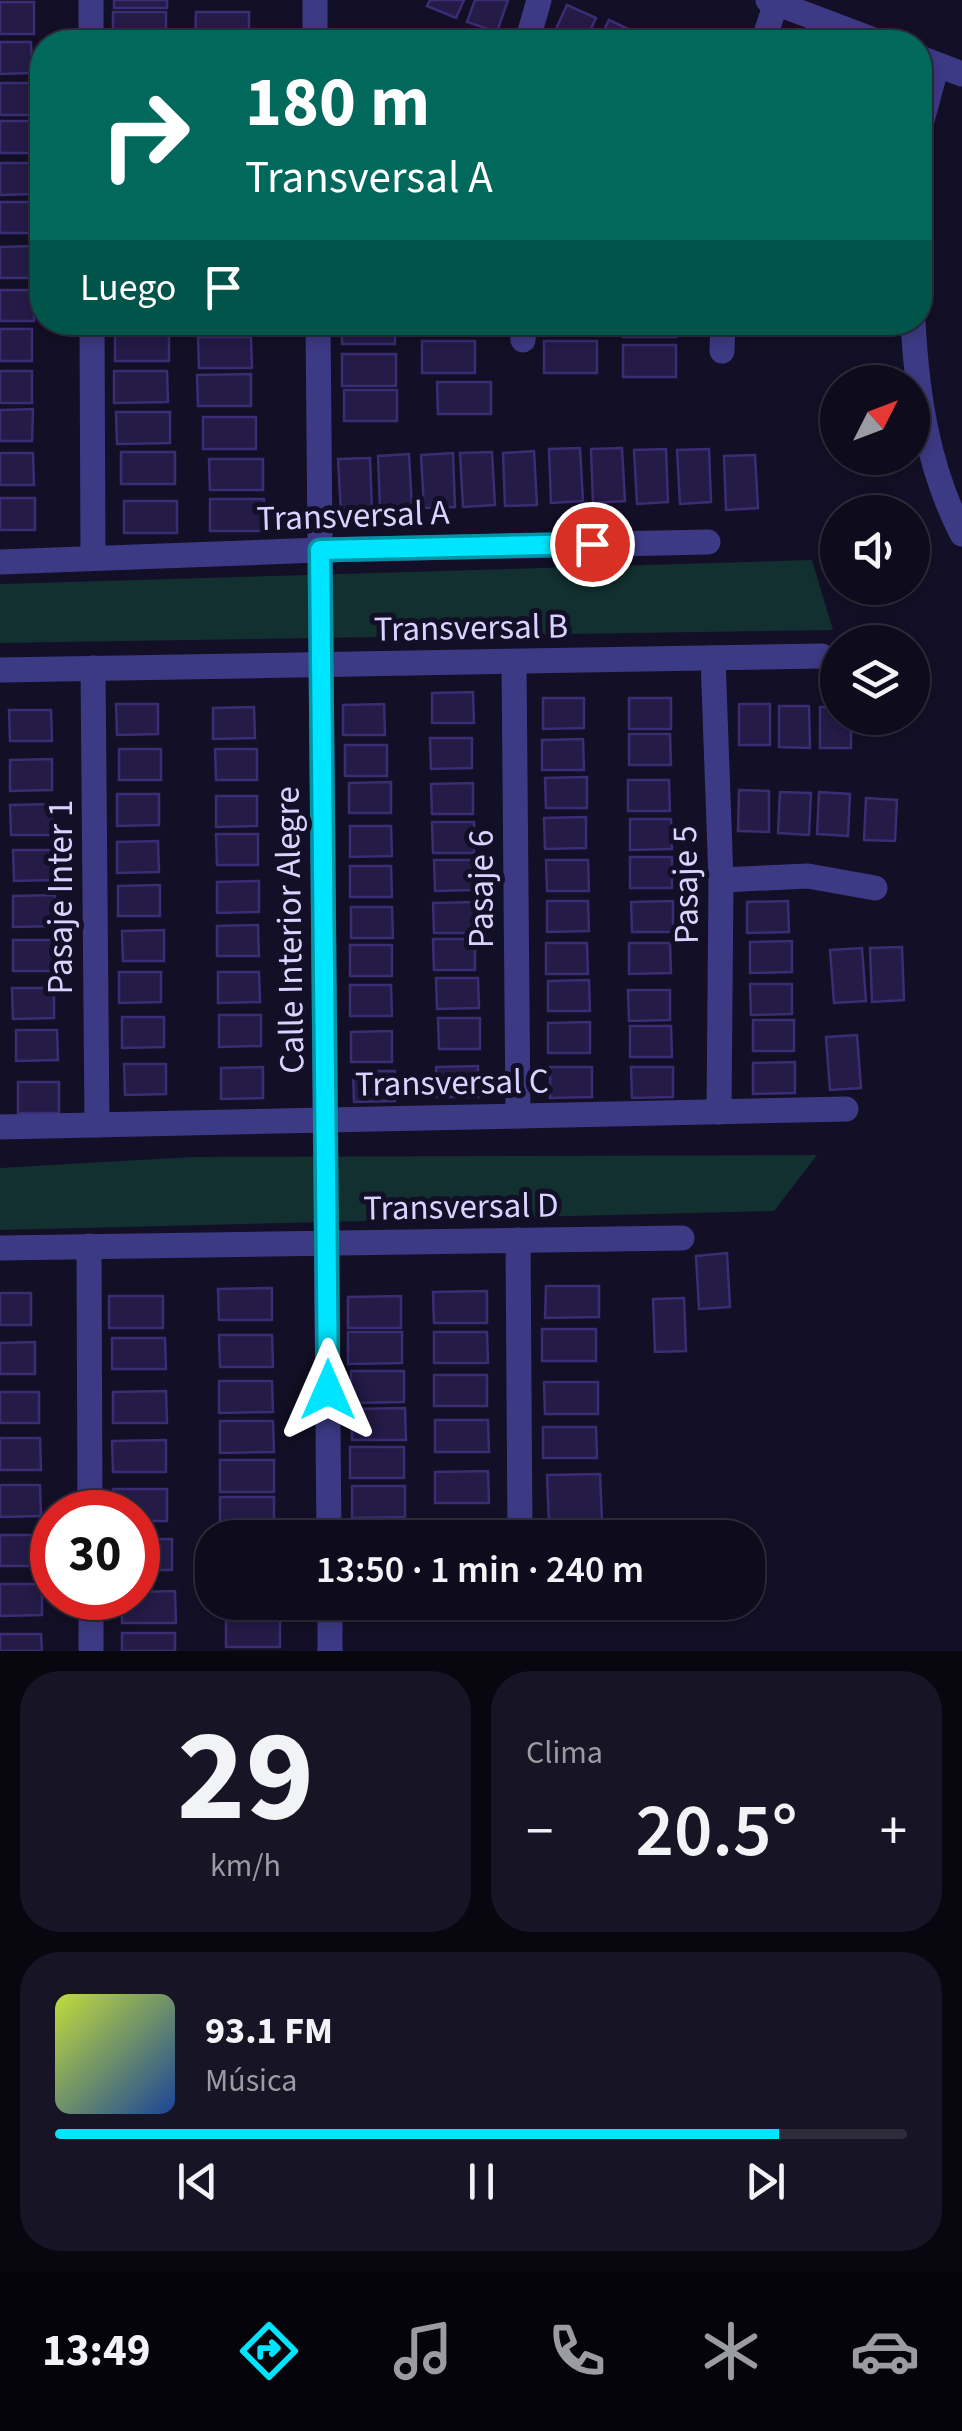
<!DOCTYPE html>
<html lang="es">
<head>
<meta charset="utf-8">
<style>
  :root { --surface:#0e0b1c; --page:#171425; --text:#f1f3f6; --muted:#9b9ba3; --line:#2e2b3b; --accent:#00e5ff }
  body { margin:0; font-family:"Source Sans 3",sans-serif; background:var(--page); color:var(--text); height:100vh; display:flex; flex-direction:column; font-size:38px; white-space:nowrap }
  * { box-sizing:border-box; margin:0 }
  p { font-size:32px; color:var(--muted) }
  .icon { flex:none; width:55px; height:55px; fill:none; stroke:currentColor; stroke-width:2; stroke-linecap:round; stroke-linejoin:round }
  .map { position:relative; height:1651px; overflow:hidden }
  .panel { display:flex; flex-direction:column; gap:20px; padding:20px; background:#08060f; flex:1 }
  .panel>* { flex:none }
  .hud { position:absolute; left:30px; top:30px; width:902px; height:305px; border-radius:40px; box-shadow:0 5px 15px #0003,0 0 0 2px var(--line); background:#00695c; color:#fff; overflow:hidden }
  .needle { width:65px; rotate:48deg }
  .fabs { position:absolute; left:820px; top:365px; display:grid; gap:20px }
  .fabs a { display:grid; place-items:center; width:110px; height:110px; border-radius:50%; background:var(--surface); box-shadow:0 5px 15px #0003,0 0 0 2px var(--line); font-size:50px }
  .speed { position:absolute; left:30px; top:1490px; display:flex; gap:20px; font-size:50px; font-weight:700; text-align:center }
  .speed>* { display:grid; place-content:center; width:130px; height:130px; border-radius:50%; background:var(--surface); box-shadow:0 5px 15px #0003,0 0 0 2px var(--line); line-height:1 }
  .speed .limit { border:15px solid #d22; background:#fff; color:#111 }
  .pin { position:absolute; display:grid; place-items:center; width:85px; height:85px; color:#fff; margin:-42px; border:5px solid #fff; border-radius:50%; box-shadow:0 2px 10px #0007 }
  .me { position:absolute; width:110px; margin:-55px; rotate:0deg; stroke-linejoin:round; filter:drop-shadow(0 0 8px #0008) }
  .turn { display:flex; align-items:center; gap:35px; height:210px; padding:0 50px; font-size:45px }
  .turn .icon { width:130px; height:130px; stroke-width:2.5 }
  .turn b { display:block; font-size:70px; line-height:85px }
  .then { display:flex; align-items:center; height:95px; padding:0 50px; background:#0003; gap:20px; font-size:38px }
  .big { font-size:75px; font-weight:600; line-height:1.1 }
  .panel .tile { flex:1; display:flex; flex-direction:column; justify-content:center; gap:15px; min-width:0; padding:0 35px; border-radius:40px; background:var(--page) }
  .panel .dial { align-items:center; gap:0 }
  .dial b { font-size:130px; line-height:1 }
  .song { display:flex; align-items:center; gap:30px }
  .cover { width:120px; height:120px; border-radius:15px; background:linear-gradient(135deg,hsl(70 70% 55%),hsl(220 70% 35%)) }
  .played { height:10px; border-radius:5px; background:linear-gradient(90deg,var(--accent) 85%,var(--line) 85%) }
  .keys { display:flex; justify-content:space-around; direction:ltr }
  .heat { display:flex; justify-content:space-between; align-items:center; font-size:55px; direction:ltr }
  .panel .tiles { flex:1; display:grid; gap:20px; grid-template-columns:1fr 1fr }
  .tile:last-child { grid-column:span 2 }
  .trip { position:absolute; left:195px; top:1520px; width:570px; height:100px; border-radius:40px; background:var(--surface); box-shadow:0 5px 15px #0003,0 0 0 2px var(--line); font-weight:600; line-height:100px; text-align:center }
  .menu { display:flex; height:160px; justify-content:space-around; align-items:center; background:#06040b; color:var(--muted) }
  .menu .icon { width:70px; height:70px }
  .menu .current { color:var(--accent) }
  .menu b { font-size:45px; color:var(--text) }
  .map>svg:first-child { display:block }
</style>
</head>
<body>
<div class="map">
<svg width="962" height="1651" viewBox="0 0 962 1651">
  <rect width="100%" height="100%" fill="#130f26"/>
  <g fill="#12302f">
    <path d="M 812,560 L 833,630 L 0,643 L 0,584 Z"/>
    <path d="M 817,1155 L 774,1211 L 0,1230 L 0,1168 L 191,1157 Z"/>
  </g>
  <g fill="#241b47" stroke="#3b2d73" stroke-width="2.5">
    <rect x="114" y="0" width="53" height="8"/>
    <path d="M 430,0 L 464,0 L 456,18 L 427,6 Z"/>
    <path d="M 475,0 L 508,0 L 497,32 L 467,22 Z"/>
    <rect x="0" y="2" width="34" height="32"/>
    <path d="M 567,5 L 596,18 L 585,42 L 550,42 Z"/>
    <rect x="113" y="12" width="53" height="30"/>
    <path d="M 196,12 L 249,12 L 249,42 L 195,42 Z"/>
    <path d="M 609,20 L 637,33 L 633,42 L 598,42 Z"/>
    <rect x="338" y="33" width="54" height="9"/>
    <path d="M 0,42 L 31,42 L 32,73 L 0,74 Z"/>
    <path d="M 0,83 L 31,83 L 30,115 L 0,115 Z"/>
    <rect x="0" y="121" width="32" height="32"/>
    <path d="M 0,163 L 33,163 L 33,194 L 0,195 Z"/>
    <rect x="0" y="202" width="35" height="31"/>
    <path d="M 33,246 L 34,278 L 0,278 L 0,247 Z"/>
    <rect x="0" y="290" width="34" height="31"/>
    <rect x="202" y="322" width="53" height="6"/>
    <rect x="342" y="322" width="53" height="22"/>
    <rect x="424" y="322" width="53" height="7"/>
    <rect x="541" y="322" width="54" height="11"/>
    <path d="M 622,322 L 676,322 L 676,337 L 623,337 Z"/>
    <rect x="0" y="329" width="32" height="32"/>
    <rect x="115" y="329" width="54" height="32"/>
    <path d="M 198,337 L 251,337 L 252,368 L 199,368 Z"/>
    <rect x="422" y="341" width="53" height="32"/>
    <rect x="544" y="341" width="53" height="32"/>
    <rect x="623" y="345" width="53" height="32"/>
    <rect x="342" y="354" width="54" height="32"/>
    <rect x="0" y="371" width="32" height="32"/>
    <path d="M 114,371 L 167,371 L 168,402 L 114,403 Z"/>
    <path d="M 251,374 L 251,406 L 198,406 L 197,375 Z"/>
    <path d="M 437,382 L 491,382 L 491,414 L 438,414 Z"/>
    <rect x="344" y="390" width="53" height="31"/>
    <path d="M 33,409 L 32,441 L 0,441 L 0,410 Z"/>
    <path d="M 116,412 L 170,412 L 170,443 L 117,444 Z"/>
    <rect x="203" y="417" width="53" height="32"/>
    <path d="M 580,448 L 583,501 L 551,503 L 549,449 Z"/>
    <path d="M 622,448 L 625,501 L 593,503 L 591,449 Z"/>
    <path d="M 666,449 L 668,502 L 637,504 L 634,450 Z"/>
    <path d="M 709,449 L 711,502 L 680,504 L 677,450 Z"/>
    <path d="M 534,451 L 537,505 L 505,506 L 503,453 Z"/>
    <rect x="121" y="452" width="54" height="32"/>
    <path d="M 492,452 L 495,505 L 463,507 L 460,453 Z"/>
    <path d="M 0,453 L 33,453 L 34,485 L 0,485 Z"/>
    <path d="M 453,453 L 455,507 L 424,508 L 421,455 Z"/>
    <path d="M 409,454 L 412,508 L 380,509 L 378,456 Z"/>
    <path d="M 755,455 L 758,508 L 726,510 L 724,456 Z"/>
    <path d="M 370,458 L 372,511 L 341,513 L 338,459 Z"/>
    <path d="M 209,459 L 263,459 L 263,490 L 210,490 Z"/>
    <rect x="0" y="498" width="35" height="32"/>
    <rect x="210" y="499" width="54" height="32"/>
    <rect x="124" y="501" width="53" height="32"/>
    <path d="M 473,692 L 474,723 L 432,723 L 432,693 Z"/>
    <path d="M 543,698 L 584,698 L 584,728 L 543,729 Z"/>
    <rect x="629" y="698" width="42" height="31"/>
    <path d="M 116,704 L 158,704 L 158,734 L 117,735 Z"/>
    <path d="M 384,704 L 385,735 L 343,735 L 343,705 Z"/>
    <rect x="739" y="704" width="31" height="41"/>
    <path d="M 779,706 L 809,706 L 810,748 L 779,747 Z"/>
    <path d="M 254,707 L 255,738 L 213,739 L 213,708 Z"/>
    <path d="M 820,707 L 838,707 L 838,718 L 851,718 L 851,748 L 820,748 Z"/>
    <path d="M 9,710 L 51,710 L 52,741 L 10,741 Z"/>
    <path d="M 629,734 L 670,734 L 671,765 L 629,765 Z"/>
    <path d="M 430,738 L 472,738 L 472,768 L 431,769 Z"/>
    <path d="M 583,739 L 584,770 L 542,770 L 542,740 Z"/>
    <rect x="345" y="745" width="42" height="31"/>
    <rect x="119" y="749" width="42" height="31"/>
    <path d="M 215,749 L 257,749 L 257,780 L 216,780 Z"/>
    <path d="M 52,759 L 52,790 L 10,791 L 10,760 Z"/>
    <path d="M 587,777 L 587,808 L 546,808 L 545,778 Z"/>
    <path d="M 628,780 L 669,780 L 670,811 L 628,811 Z"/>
    <path d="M 391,782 L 391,813 L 349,813 L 349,783 Z"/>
    <path d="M 473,783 L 473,814 L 432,814 L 431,784 Z"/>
    <path d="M 739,790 L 769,791 L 769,832 L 738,831 Z"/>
    <path d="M 780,792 L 811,793 L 809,835 L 778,833 Z"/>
    <path d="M 819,792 L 850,794 L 848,836 L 817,834 Z"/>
    <path d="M 117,794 L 159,794 L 159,825 L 117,826 Z"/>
    <path d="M 216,796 L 257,796 L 257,826 L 216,827 Z"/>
    <path d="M 866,798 L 897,800 L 895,841 L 864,840 Z"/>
    <path d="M 52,804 L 52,835 L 11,835 L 10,805 Z"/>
    <path d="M 586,817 L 586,848 L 545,849 L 544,818 Z"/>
    <path d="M 630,819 L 671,819 L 672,849 L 630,850 Z"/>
    <path d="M 432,822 L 474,822 L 474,853 L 433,853 Z"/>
    <path d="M 350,826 L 391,826 L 392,856 L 350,857 Z"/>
    <path d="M 216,834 L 258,834 L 258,865 L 217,865 Z"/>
    <path d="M 158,841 L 159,872 L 117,873 L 117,842 Z"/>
    <path d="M 13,850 L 55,850 L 55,880 L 14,881 Z"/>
    <rect x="630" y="857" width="42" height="31"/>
    <path d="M 434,860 L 476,860 L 476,890 L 435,891 Z"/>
    <path d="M 546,860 L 588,860 L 589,891 L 547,891 Z"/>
    <path d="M 350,866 L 391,866 L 392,897 L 350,897 Z"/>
    <path d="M 259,881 L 259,912 L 217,913 L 217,882 Z"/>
    <path d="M 160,885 L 160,916 L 118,916 L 118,886 Z"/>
    <path d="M 55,895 L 55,926 L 13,927 L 13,896 Z"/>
    <path d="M 547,901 L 588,901 L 589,931 L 547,932 Z"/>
    <path d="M 673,901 L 673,932 L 632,932 L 631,902 Z"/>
    <path d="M 788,901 L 789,932 L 747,933 L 747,902 Z"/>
    <path d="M 475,902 L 475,933 L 434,933 L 433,903 Z"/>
    <path d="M 351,907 L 392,907 L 393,938 L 351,938 Z"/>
    <path d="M 258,925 L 259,956 L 217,956 L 217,926 Z"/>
    <path d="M 164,930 L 164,961 L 123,961 L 122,931 Z"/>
    <path d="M 433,939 L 475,939 L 475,970 L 434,970 Z"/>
    <path d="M 13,940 L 54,940 L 55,971 L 13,971 Z"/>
    <path d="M 792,941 L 792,972 L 750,973 L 750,942 Z"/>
    <path d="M 546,943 L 587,943 L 588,974 L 546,974 Z"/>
    <path d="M 629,943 L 670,943 L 671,973 L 629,974 Z"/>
    <rect x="350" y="945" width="42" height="31"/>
    <path d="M 902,947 L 904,1000 L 872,1002 L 870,948 Z"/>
    <path d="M 862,948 L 866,1001 L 834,1003 L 830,950 Z"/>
    <path d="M 119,972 L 161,972 L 161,1002 L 119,1003 Z"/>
    <path d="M 218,972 L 259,972 L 260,1002 L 218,1003 Z"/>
    <path d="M 436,978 L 478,978 L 479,1008 L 437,1009 Z"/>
    <path d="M 589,980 L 590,1011 L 548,1011 L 548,981 Z"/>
    <path d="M 750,984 L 792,984 L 792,1014 L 751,1015 Z"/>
    <path d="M 350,985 L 391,985 L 392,1016 L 350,1016 Z"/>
    <path d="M 12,988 L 54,988 L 54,1018 L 13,1019 Z"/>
    <path d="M 628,990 L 670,990 L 670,1020 L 629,1021 Z"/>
    <path d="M 219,1015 L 261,1015 L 261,1046 L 219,1047 Z"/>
    <path d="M 122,1017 L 164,1017 L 164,1047 L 122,1048 Z"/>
    <path d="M 438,1018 L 480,1018 L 480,1049 L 439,1049 Z"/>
    <rect x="753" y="1020" width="41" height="31"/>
    <path d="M 590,1022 L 590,1053 L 548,1053 L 548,1023 Z"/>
    <path d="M 630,1026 L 671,1026 L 672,1057 L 630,1057 Z"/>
    <path d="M 16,1030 L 57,1030 L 58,1060 L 16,1061 Z"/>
    <path d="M 392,1031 L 392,1062 L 351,1062 L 351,1032 Z"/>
    <path d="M 857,1035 L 861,1088 L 830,1090 L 826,1037 Z"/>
    <path d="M 795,1062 L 795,1093 L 753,1094 L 753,1063 Z"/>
    <path d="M 124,1064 L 166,1064 L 166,1094 L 125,1095 Z"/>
    <path d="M 478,1066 L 478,1097 L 437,1097 L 436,1067 Z"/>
    <path d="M 263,1067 L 263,1098 L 221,1099 L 221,1068 Z"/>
    <path d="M 550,1067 L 592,1067 L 592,1097 L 550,1098 Z"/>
    <path d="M 631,1067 L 673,1067 L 673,1097 L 632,1098 Z"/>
    <path d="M 353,1071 L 395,1071 L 395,1101 L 354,1102 Z"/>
    <rect x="18" y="1082" width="41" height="31"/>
    <path d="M 727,1253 L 730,1307 L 699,1309 L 696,1256 Z"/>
    <path d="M 546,1286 L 599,1286 L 599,1317 L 545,1318 Z"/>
    <path d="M 272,1288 L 272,1320 L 219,1320 L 218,1289 Z"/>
    <path d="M 487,1291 L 487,1323 L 434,1323 L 433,1292 Z"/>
    <rect x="0" y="1293" width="31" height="32"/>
    <rect x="109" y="1296" width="54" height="32"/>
    <path d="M 401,1296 L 401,1328 L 348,1328 L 348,1297 Z"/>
    <path d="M 684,1298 L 686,1351 L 655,1352 L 653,1299 Z"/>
    <rect x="542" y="1329" width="54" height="32"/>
    <path d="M 348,1332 L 402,1332 L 402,1363 L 348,1364 Z"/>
    <path d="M 434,1332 L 487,1332 L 488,1363 L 434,1363 Z"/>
    <path d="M 219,1335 L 272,1335 L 273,1367 L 220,1367 Z"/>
    <path d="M 112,1338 L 165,1338 L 166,1369 L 112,1369 Z"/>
    <path d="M 35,1342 L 35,1374 L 0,1374 L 0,1343 Z"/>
    <path d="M 351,1371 L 404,1371 L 404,1402 L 351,1403 Z"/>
    <rect x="434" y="1375" width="53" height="31"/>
    <path d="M 219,1381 L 272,1381 L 273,1412 L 219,1413 Z"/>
    <path d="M 544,1382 L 598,1382 L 598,1414 L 545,1414 Z"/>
    <path d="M 166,1391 L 167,1423 L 113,1423 L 113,1392 Z"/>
    <rect x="0" y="1392" width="39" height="31"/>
    <path d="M 405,1408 L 406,1440 L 352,1440 L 352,1409 Z"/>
    <path d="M 435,1420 L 488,1420 L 489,1452 L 435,1452 Z"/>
    <path d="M 220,1421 L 273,1421 L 274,1452 L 220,1453 Z"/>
    <path d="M 543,1427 L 596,1427 L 597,1458 L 543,1458 Z"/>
    <path d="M 0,1438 L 40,1438 L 41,1470 L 0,1470 Z"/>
    <path d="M 166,1440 L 166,1472 L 113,1472 L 112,1441 Z"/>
    <rect x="350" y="1447" width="54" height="31"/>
    <rect x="220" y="1460" width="54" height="32"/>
    <path d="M 488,1471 L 489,1503 L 435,1503 L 435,1472 Z"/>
    <path d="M 600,1474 L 602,1522 L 549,1523 L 547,1475 Z"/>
    <path d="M 0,1485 L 40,1485 L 41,1516 L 0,1517 Z"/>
    <path d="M 352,1486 L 405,1486 L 405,1517 L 352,1518 Z"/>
    <path d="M 113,1489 L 167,1489 L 167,1521 L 138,1521 L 138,1512 L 114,1512 Z"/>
    <rect x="220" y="1497" width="54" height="32"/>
    <path d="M 492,1525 L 492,1538 L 439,1538 L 438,1526 Z"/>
    <rect x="352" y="1530" width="54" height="8"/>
    <rect x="223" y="1533" width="53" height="5"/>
    <path d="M 0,1535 L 38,1535 L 39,1566 L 0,1566 Z"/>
    <rect x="138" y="1539" width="34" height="31"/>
    <path d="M 0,1584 L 42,1584 L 42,1615 L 0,1616 Z"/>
    <path d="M 175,1591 L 176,1623 L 122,1623 L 122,1598 L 138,1598 L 138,1592 Z"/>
    <rect x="226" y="1615" width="54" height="32"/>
    <rect x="122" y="1633" width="53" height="18"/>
    <path d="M 0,1634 L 41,1634 L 42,1651 L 0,1651 Z"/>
  </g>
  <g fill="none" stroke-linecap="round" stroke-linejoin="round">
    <g stroke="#3d3a85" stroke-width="25">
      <path d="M 91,0 L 91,42"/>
      <path d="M 315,0 L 315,42"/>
      <path d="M 768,0 L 879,42"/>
      <path d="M 527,42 L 539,0"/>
      <path d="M 763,42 L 776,3"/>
      <path d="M 920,58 L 962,74"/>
      <path d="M 920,128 L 937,65"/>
      <path d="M 92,322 L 93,558"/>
      <path d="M 318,322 L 329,1538"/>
      <path d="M 913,322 C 917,396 928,468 962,534"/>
      <path d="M 523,340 L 524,322"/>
      <path d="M 722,351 L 723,322"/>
      <path d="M 0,562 L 320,550 L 708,542"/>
      <path d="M 713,658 L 721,880 L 719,1112"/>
      <path d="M 514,662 L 518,1116"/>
      <path d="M 93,668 L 97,1125"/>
      <path d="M 0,670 L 822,656"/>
      <path d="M 721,880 L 808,876 L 875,888"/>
      <path d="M 0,1127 L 846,1109"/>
      <path d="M 518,1240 L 520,1538"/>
      <path d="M 89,1246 L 90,1512"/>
      <path d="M 0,1248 L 682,1238"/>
      <path d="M 91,1598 L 91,1651"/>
      <path d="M 330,1602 L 330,1651"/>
    </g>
  </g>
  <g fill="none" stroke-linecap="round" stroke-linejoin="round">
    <g stroke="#0095a6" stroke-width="25">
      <path id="route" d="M 328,1390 L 320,550 L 592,544"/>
    </g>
    <use href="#route" stroke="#00e5ff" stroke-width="18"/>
  </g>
  <g text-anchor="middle" stroke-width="10" stroke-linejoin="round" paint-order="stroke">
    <g font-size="35" fill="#d9d4ff" stroke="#130f26">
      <text transform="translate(353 515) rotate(-2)" y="12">Transversal A</text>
      <text transform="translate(471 627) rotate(-1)" y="12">Transversal B</text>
      <text transform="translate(685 885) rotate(-91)" y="12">Pasaje 5</text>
      <text transform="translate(481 889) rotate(-90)" y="12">Pasaje 6</text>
      <text transform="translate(60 897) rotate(-90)" y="12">Pasaje Inter 1</text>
      <text transform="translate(289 930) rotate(-91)" y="12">Calle Interior Alegre</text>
      <text transform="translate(452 1082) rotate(-1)" y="12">Transversal C</text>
      <text transform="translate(461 1206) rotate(-1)" y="12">Transversal D</text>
    </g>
  </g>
</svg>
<div class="fabs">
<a><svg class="needle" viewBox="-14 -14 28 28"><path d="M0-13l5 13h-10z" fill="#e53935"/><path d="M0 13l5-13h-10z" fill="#9b9ba3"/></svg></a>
<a><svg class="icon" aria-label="sound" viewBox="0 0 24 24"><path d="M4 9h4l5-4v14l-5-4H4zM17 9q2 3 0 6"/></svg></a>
<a><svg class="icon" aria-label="layers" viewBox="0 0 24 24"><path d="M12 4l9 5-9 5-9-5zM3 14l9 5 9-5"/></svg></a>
</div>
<div class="speed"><div class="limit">30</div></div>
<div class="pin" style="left:592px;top:544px;background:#d93025"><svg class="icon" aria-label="arrive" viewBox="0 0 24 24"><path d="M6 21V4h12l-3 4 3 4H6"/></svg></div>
<svg class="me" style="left:328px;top:1390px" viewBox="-20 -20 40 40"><path d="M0-17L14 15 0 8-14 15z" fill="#00e5ff" stroke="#fff" stroke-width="4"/></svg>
<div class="trip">13:50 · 1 min · 240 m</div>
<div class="hud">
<div class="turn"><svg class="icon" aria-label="right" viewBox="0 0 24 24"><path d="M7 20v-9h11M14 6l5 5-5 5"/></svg><div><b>180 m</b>Transversal A</div></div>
<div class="then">Luego<svg class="icon" aria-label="arrive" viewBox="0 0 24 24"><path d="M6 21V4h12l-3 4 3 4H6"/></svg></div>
</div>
</div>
<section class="panel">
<div class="tiles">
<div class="tile dial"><b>29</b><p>km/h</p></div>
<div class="tile"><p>Clima</p>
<div class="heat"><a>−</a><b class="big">20.5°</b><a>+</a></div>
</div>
<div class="tile">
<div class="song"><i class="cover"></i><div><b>93.1 FM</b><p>Música</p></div></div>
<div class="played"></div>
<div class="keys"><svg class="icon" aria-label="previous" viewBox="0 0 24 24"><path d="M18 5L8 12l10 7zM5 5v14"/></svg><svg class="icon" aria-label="pause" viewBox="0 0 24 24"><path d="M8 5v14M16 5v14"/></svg><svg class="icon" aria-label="next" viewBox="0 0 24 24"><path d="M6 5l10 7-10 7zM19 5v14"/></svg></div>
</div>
</div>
</section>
<nav class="menu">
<b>13:49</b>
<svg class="icon current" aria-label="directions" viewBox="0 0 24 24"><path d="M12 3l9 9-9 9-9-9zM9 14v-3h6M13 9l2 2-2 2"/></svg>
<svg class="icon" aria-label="music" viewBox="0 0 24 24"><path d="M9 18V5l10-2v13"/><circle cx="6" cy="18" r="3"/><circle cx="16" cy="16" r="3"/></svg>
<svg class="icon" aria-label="phone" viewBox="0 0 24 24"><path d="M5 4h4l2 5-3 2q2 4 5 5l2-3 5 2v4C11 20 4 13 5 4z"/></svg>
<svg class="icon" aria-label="climate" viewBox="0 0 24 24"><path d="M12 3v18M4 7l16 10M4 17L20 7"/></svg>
<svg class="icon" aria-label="car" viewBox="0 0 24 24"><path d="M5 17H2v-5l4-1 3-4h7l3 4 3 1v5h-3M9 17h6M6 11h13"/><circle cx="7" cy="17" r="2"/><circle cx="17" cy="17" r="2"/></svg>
</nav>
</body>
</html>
